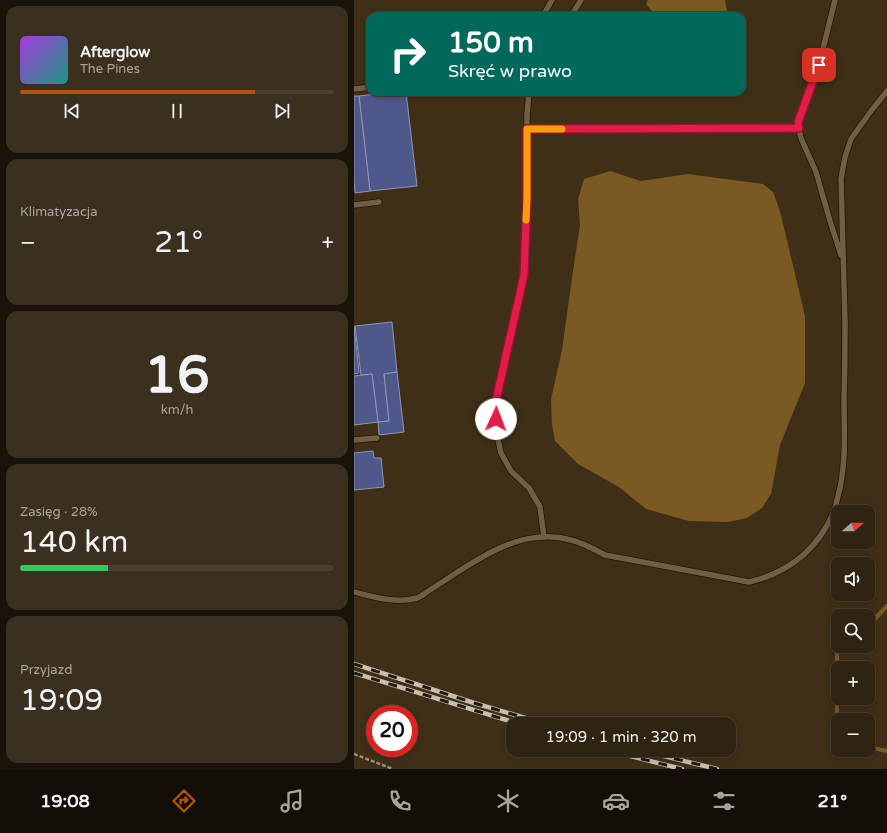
<!DOCTYPE html>
<html lang="pl">
<head>
<meta charset="utf-8">
<style>
  :root { --surface:#2f2311; --page:#3b2f1f; --text:#f1f3f6; --muted:#a7a49f; --line:#4a4031; --accent:#b45309 }
  body { margin:0; font-family:"Varela Round",sans-serif; background:var(--page); color:var(--text); height:100vh; display:flex; flex-direction:column; font-size:15px; white-space:nowrap }
  * { box-sizing:border-box; margin:0 }
  p { font-size:13px; color:var(--muted) }
  .icon { flex:none; width:22px; height:22px; fill:none; stroke:currentColor; stroke-width:2; stroke-linecap:round; stroke-linejoin:round }
  .map { position:relative; flex:1; overflow:hidden }
  .sheet { display:flex; flex-direction:column; gap:6px; padding:6px; background:#1a1309; width:354px }
  .sheet>* { flex:none }
  .banner { position:absolute; left:12px; top:12px; width:380px; height:84px; border-radius:12px; box-shadow:0 2px 6px #0003,0 0 0 1px var(--line); background:#00695c; color:#fff; overflow:hidden }
  .needle { width:26px; rotate:70deg }
  .fabs { position:absolute; left:477px; top:505px; display:grid; gap:8px }
  .fabs a { display:grid; place-items:center; width:44px; height:44px; border-radius:8px; background:var(--surface); box-shadow:0 2px 6px #0003,0 0 0 1px var(--line); font-size:20px }
  .speed { position:absolute; left:12px; top:705px; display:flex; gap:8px; font-size:20px; font-weight:700; text-align:center }
  .speed>* { display:grid; place-content:center; width:52px; height:52px; border-radius:50%; background:var(--surface); box-shadow:0 2px 6px #0003,0 0 0 1px var(--line); line-height:1 }
  .speed .limit { border:6px solid #d22; background:#fff; color:#111 }
  .pin { position:absolute; display:grid; place-items:center; width:34px; height:34px; color:#fff; margin:-17px; border-radius:8px; box-shadow:0 2px 6px #0006 }
  .me { position:absolute; width:44px; margin:-22px; rotate:2deg; stroke-linejoin:round; filter:drop-shadow(0 0 3px #0008) }
  .turn { display:flex; align-items:center; gap:14px; height:84px; padding:0 16px; font-size:18px }
  .turn .icon { width:52px; height:52px; stroke-width:2.5 }
  .turn b { display:block; font-size:28px; line-height:34px }
  .big { font-size:30px; font-weight:600; line-height:1.1 }
  .sheet .tile { flex:1; display:flex; flex-direction:column; justify-content:center; gap:6px; min-width:0; padding:0 14px; border-radius:12px; background:var(--page) }
  .sheet .dial { align-items:center; gap:0 }
  .dial b { font-size:52px; line-height:1 }
  .song { display:flex; align-items:center; gap:12px }
  .cover { width:48px; height:48px; border-radius:6px; background:linear-gradient(135deg,hsl(280 70% 55%),hsl(170 70% 35%)) }
  .played { height:4px; border-radius:2px; background:linear-gradient(90deg,var(--accent) 75%,var(--line) 75%) }
  .keys { display:flex; justify-content:space-around; direction:ltr }
  .heat { display:flex; justify-content:space-between; align-items:center; font-size:22px; direction:ltr }
  .charge { height:6px; border-radius:3px; background:linear-gradient(90deg,#34c759 28%,var(--line) 0) }
  .trip { position:absolute; left:152px; top:717px; width:230px; height:40px; border-radius:12px; background:var(--surface); box-shadow:0 2px 6px #0003,0 0 0 1px var(--line); font-weight:600; line-height:40px; text-align:center }
  .tabs { display:flex; height:64px; justify-content:space-around; align-items:center; background:#130e07; color:var(--muted) }
  .tabs .icon { width:28px; height:28px }
  .tabs .on { color:var(--accent) }
  .tabs b { font-size:18px; color:var(--text) }
  main { display:flex; flex:1; min-height:0 }
  .map>svg:first-child { display:block }
</style>
</head>
<body>
<main>
<section class="sheet">
<div class="tile">
<div class="song"><i class="cover"></i><div><b>Afterglow</b><p>The Pines</p></div></div>
<div class="played"></div>
<div class="keys"><svg class="icon" aria-label="previous" viewBox="0 0 24 24"><path d="M18 5L8 12l10 7zM5 5v14"/></svg><svg class="icon" aria-label="pause" viewBox="0 0 24 24"><path d="M8 5v14M16 5v14"/></svg><svg class="icon" aria-label="next" viewBox="0 0 24 24"><path d="M6 5l10 7-10 7zM19 5v14"/></svg></div>
</div>
<div class="tile"><p>Klimatyzacja</p>
<div class="heat"><a>−</a><b class="big">21°</b><a>+</a></div>
</div>
<div class="tile dial"><b>16</b><p>km/h</p></div>
<div class="tile"><p>Zasięg · 28%</p><b class="big">140 km</b><div class="charge"></div></div>
<div class="tile"><p>Przyjazd</p><b class="big">19:09</b></div>
</section>
<div class="map">
<svg width="533" height="769" viewBox="0 0 533 769">
  <rect width="100%" height="100%" fill="#3f2f17"/>
  <g fill="#7b5923">
    <path d="M 294,0 L 371,0 L 373,10 L 370,16 L 302,16 L 292,4 Z"/>
    <path d="M 256,171 L 287,181 L 334,174 L 409,184 L 419,192 L 426,211 L 451,316 L 451,383 L 426,445 L 417,494 L 408,508 L 393,518 L 374,522 L 335,521 L 292,509 L 265,487 L 224,464 L 201,441 L 198,425 L 197,399 L 208,350 L 219,271 L 226,225 L 224,199 L 230,179 Z"/>
  </g>
  <g fill="none" stroke-linecap="round" stroke-linejoin="round">
    <g stroke="#7b5923" stroke-width="4">
      <path d="M 514,626 L 533,606"/>
      <path d="M 484,742 L 483,742 L 483,654 L 484,650 L 487,646"/>
      <path d="M 514,747 L 533,751"/>
    </g>
  </g>
  <g fill="#4f588b" stroke="#9097b5">
    <path d="M 39,92 L 52,92 L 63,186 L 16,191 L 5,96 Z"/>
    <path d="M 0,96 L 5,96 L 16,191 L 1,193 L 0,180 Z"/>
    <path d="M 38,322 L 43,372 L 30,374 L 35,421 L 24,422 L 18,374 L 7,375 L 1,326 Z"/>
    <path d="M 0,326 L 5,373 L 0,374 Z"/>
    <path d="M 43,372 L 50,432 L 25,435 L 24,422 L 35,421 L 30,374 Z"/>
    <path d="M 18,374 L 24,422 L 0,425 L 0,376 Z"/>
    <path d="M 19,451 L 20,458 L 27,458 L 30,487 L 0,490 L 0,453 Z"/>
  </g>
  <g fill="none" stroke-linecap="round" stroke-linejoin="round">
    <g stroke="#261601" stroke-width="7">
      <g id="lane">
        <path d="M 481,0 L 465,65 L 443,122 L 447,138 L 462,172 L 476,221 L 487,255"/>
        <path d="M 189,16 L 198,0"/>
        <path d="M 217,16 L 227,0"/>
        <path d="M 0,89 L 16,87"/>
        <path d="M 175,92 L 173,115 L 173,198 L 170,275 L 143,396 L 142,430 L 147,453 L 157,471 L 175,488 L 186,507 L 190,537"/>
        <path d="M 173,129 L 445,128"/>
        <path d="M 0,205 L 25,202"/>
        <path d="M 0,440 L 23,438"/>
        <path d="M 0,592 C 20,597 42,604 63,598 C 67,597 70,594 73,592 C 82,586 90,581 99,575 C 134,552 173,528 217,540 C 229,543 240,549 251,555 L 395,582 C 434,573 462,551 479,514 C 481,510 482,504 483,500 C 493,466 490,431 490,397 C 491,372 491,346 491,321 C 490,274 488,226 487,179 L 491,157 L 497,139 L 517,111 L 533,91"/>
      </g>
    </g>
    <path stroke="#9a8d7a" stroke-width="2.5" stroke-dasharray="4 2" stroke-linecap="butt" d="M 0,754 L 39,769"/>
    <use href="#lane" stroke="#705e45" stroke-width="5.5"/>
    <g stroke="#c9bead" stroke-width="4.5">
      <g id="rail">
        <path d="M 0,664 L 120,703 L 192,724"/>
        <path d="M 0,673 L 165,724"/>
        <path d="M 252,750 L 328,769"/>
        <path d="M 285,750 L 363,769"/>
      </g>
    </g>
    <use href="#rail" stroke="#20180e" stroke-width="3" stroke-dasharray="9" stroke-linecap="butt"/>
  </g>
  <g fill="none" stroke-linecap="round" stroke-linejoin="round">
    <g stroke="#92132f" stroke-width="10">
      <path id="route" d="M 142,419 L 143,396 L 170,275 L 173,198 L 173,129 L 445,128 L 444,122 L 465,65"/>
    </g>
    <use href="#route" stroke="#e11d48" stroke-width="7"/>
    <path stroke="#f59e0b" stroke-width="7" d="M 172,220 L 173,198 L 173,129 L 208,129"/>
  </g>
</svg>
<div class="fabs">
<a><svg class="needle" viewBox="-14 -14 28 28"><path d="M0-13l5 13h-10z" fill="#e53935"/><path d="M0 13l5-13h-10z" fill="#a7a49f"/></svg></a>
<a><svg class="icon" aria-label="sound" viewBox="0 0 24 24"><path d="M4 9h4l5-4v14l-5-4H4zM17 9q2 3 0 6"/></svg></a>
<a><svg class="icon" aria-label="search" viewBox="0 0 24 24"><circle cx="10" cy="10" r="6"/><path d="M15 15l6 6"/></svg></a>
<a>+</a>
<a>−</a>
</div>
<div class="speed"><div class="limit">20</div></div>
<div class="pin" style="left:465px;top:65px;background:#d93025"><svg class="icon" aria-label="arrive" viewBox="0 0 24 24"><path d="M6 21V4h12l-3 4 3 4H6"/></svg></div>
<svg class="me" style="left:142px;top:419px" viewBox="-20 -20 40 40"><circle r="19" fill="#fff"/><path d="M0-13L10 11 0 6-10 11z" fill="#e11d48"/></svg>
<div class="trip">19:09 · 1 min · 320 m</div>
<div class="banner">
<div class="turn"><svg class="icon" aria-label="right" viewBox="0 0 24 24"><path d="M7 20v-9h11M14 6l5 5-5 5"/></svg><div><b>150 m</b>Skręć w prawo</div></div>
</div>
</div>
</main>
<nav class="tabs">
<b>19:08</b>
<svg class="icon on" aria-label="directions" viewBox="0 0 24 24"><path d="M12 3l9 9-9 9-9-9zM9 14v-3h6M13 9l2 2-2 2"/></svg>
<svg class="icon" aria-label="music" viewBox="0 0 24 24"><path d="M9 18V5l10-2v13"/><circle cx="6" cy="18" r="3"/><circle cx="16" cy="16" r="3"/></svg>
<svg class="icon" aria-label="phone" viewBox="0 0 24 24"><path d="M5 4h4l2 5-3 2q2 4 5 5l2-3 5 2v4C11 20 4 13 5 4z"/></svg>
<svg class="icon" aria-label="climate" viewBox="0 0 24 24"><path d="M12 3v18M4 7l16 10M4 17L20 7"/></svg>
<svg class="icon" aria-label="car" viewBox="0 0 24 24"><path d="M5 17H2v-5l4-1 3-4h7l3 4 3 1v5h-3M9 17h6M6 11h13"/><circle cx="7" cy="17" r="2"/><circle cx="17" cy="17" r="2"/></svg>
<svg class="icon" aria-label="filters" viewBox="0 0 24 24"><path d="M4 7h16M4 17h16"/><circle cx="9" cy="7" r="2"/><circle cx="15" cy="17" r="2"/></svg>
<b>21°</b>
</nav>
</body>
</html>
